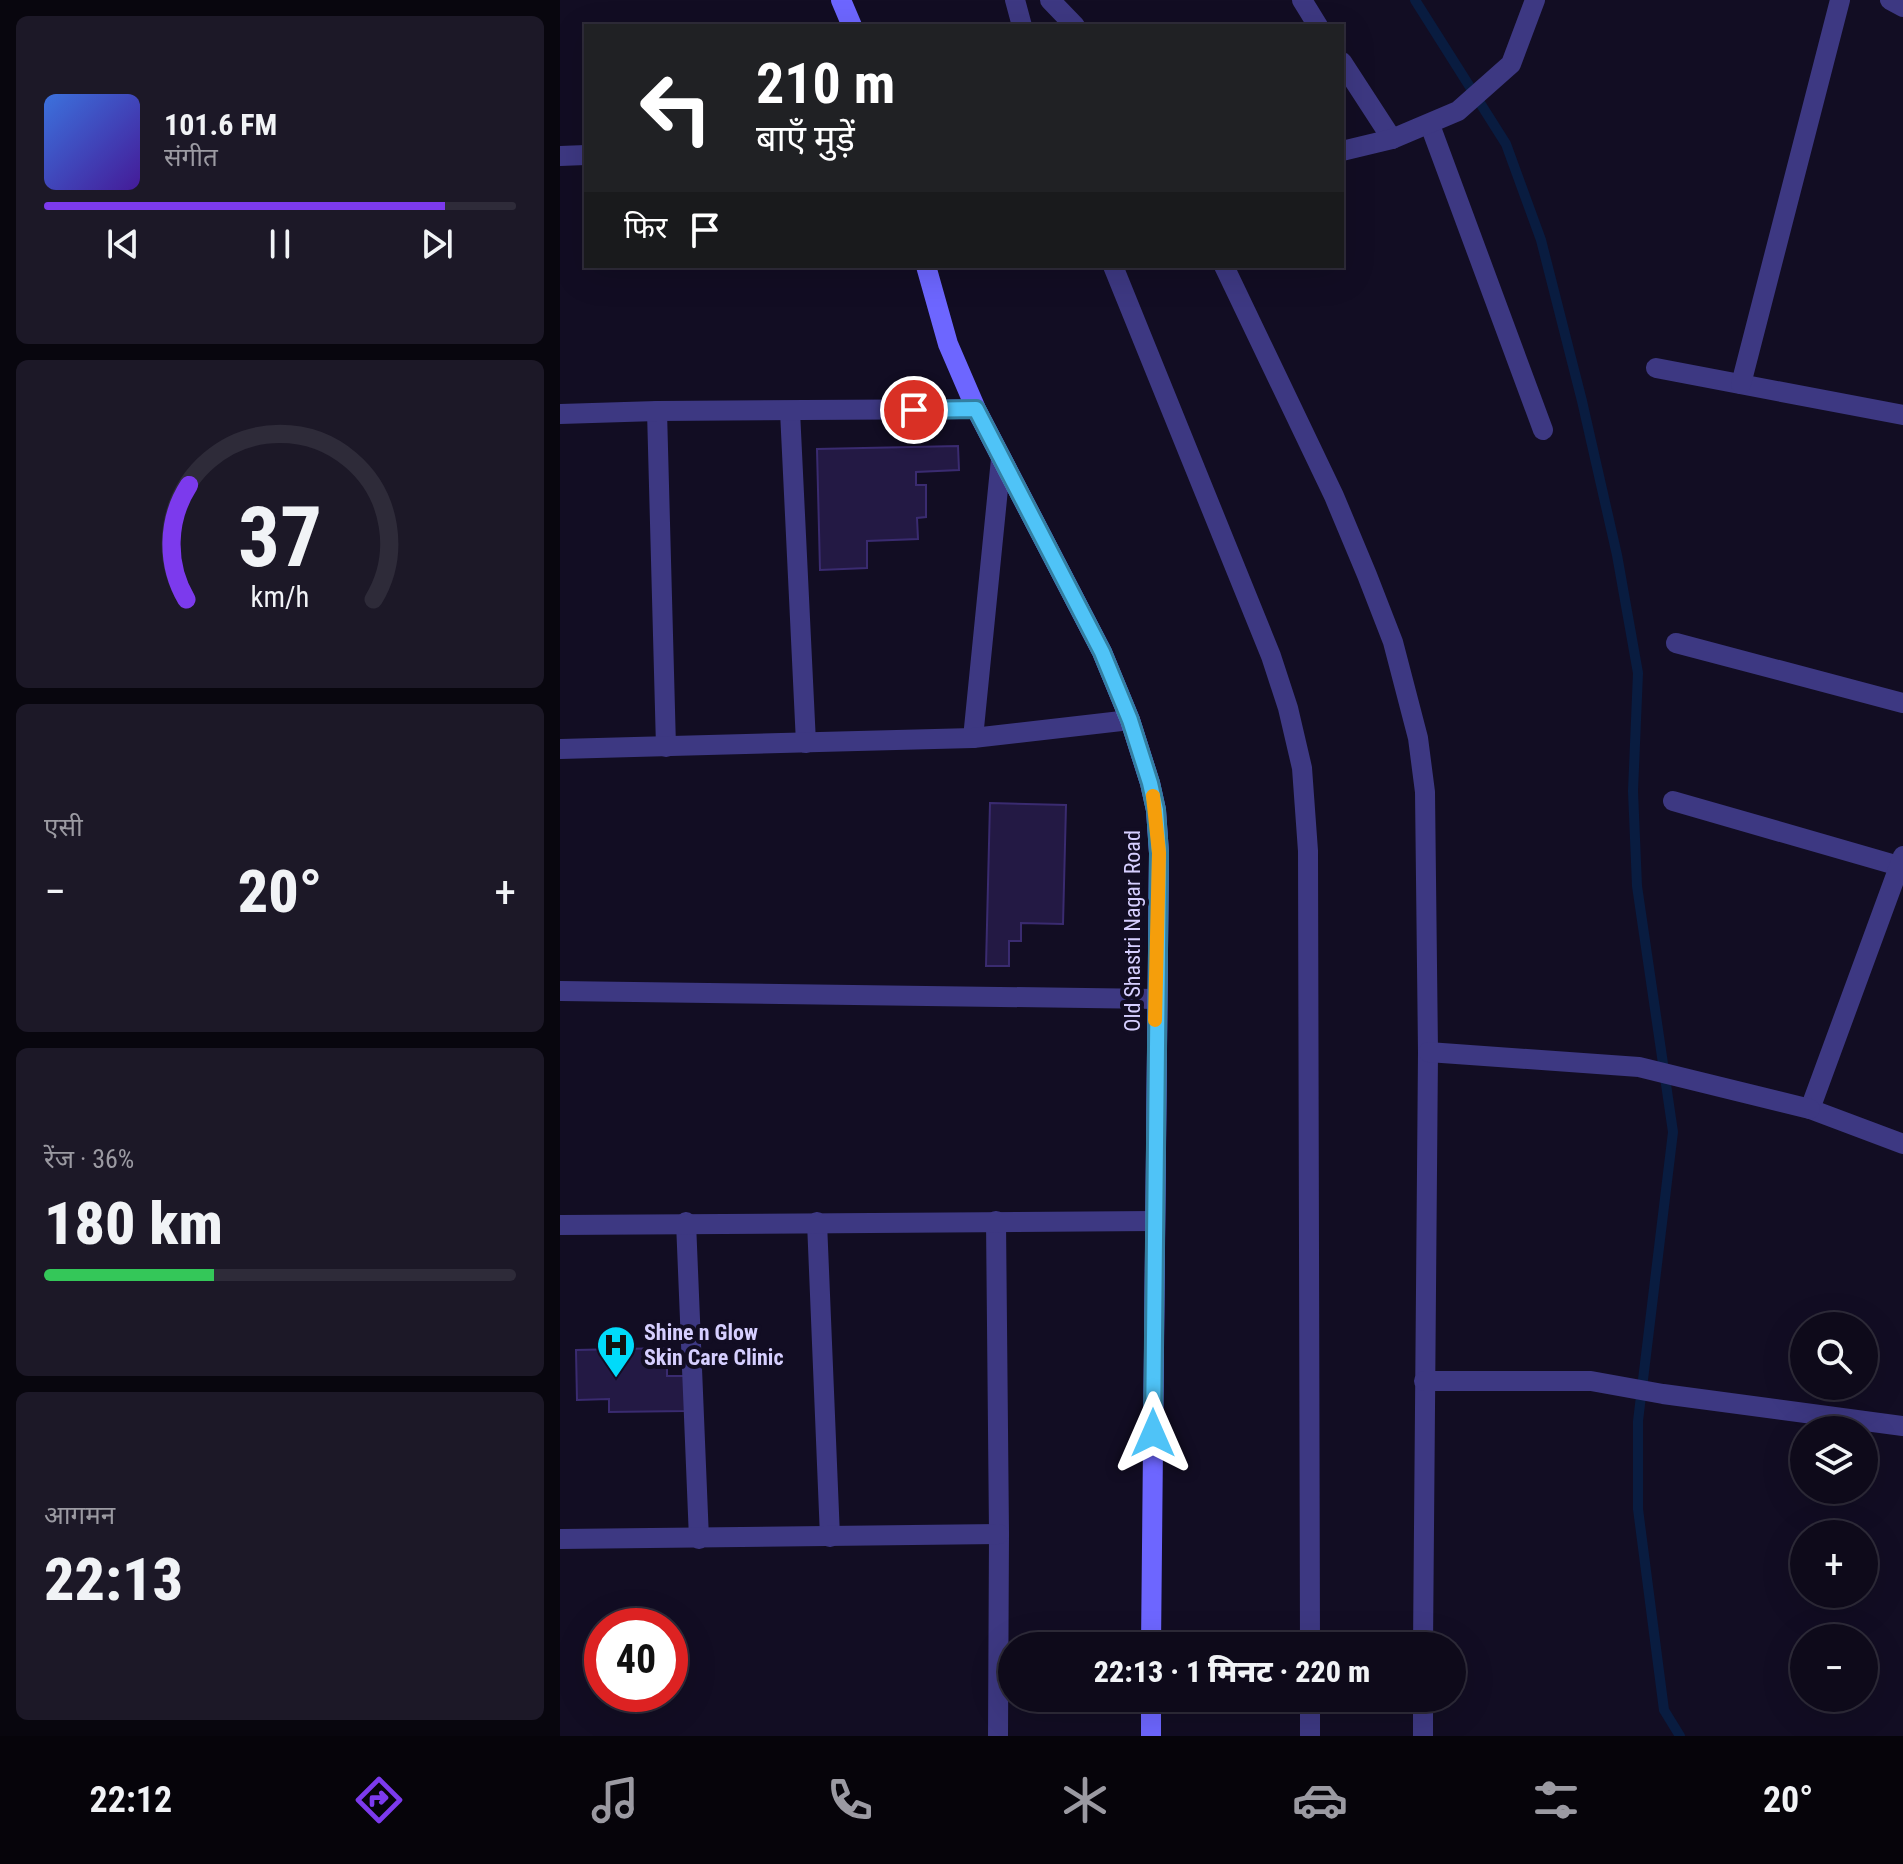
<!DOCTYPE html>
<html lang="hi">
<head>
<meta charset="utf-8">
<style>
  :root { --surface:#0e0a1a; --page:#1c1827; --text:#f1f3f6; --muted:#9b9aa2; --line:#2e2b39; --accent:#7c3aed }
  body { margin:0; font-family:"Roboto Condensed","Noto Sans Devanagari",sans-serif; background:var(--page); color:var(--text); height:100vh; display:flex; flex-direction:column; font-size:30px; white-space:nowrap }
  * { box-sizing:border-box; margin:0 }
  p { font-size:26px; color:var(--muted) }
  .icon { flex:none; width:44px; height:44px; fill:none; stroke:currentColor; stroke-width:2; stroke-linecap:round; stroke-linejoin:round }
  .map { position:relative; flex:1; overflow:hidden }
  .sheet { display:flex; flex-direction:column; gap:16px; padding:16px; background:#08060e; width:560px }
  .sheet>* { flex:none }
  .top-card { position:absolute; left:24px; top:24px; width:760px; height:244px; border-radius:0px; box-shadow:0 8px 32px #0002,0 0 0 2px var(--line); background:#202124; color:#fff; overflow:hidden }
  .fabs { position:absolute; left:1230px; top:1312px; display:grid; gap:16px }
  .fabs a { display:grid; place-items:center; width:88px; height:88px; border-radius:50%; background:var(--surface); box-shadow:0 8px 32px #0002,0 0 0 2px var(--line); font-size:40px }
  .speed { position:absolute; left:24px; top:1608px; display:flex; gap:16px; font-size:40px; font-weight:700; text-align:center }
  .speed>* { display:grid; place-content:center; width:104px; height:104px; border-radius:50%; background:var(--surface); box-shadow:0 8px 32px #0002,0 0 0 2px var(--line); line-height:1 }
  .speed .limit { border:12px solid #d22; background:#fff; color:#111 }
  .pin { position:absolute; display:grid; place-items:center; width:68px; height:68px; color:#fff; margin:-34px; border:4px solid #fff; border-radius:50%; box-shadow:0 2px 8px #0007 }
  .me { position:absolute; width:88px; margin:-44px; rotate:0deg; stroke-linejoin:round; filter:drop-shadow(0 0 6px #0008) }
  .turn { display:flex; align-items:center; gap:28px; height:168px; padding:0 40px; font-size:36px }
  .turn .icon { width:104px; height:104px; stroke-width:2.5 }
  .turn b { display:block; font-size:56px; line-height:68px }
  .then { display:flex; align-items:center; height:76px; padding:0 40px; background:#0003; gap:16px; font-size:30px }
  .big { font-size:60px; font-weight:800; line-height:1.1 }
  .sheet .card { flex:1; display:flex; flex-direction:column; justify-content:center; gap:12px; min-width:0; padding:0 28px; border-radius:12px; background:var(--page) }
  .sheet .dial { align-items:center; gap:0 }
  .dial svg { height:208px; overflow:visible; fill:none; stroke:var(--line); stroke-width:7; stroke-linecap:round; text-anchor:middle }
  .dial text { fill:var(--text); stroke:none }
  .song { display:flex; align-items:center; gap:24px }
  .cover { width:96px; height:96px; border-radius:12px; background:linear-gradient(135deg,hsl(220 70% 55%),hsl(260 70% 35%)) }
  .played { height:8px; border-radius:4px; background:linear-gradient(90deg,var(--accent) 85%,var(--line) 85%) }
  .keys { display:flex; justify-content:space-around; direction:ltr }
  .heat { display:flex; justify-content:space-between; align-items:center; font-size:44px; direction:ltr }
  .charge { height:12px; border-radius:6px; background:linear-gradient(90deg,#34c759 36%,var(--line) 0) }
  .trip { position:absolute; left:438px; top:1632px; width:468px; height:80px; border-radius:40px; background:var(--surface); box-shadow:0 8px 32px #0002,0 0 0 2px var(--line); font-weight:800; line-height:80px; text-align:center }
  .dock { display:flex; height:128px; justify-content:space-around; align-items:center; background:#06040a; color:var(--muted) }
  .dock .icon { width:56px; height:56px }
  .dock .current { color:var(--accent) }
  .dock b { font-size:36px; color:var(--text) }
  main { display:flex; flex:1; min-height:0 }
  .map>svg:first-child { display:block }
</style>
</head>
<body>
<main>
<section class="sheet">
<div class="card">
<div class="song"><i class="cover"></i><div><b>101.6 FM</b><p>संगीत</p></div></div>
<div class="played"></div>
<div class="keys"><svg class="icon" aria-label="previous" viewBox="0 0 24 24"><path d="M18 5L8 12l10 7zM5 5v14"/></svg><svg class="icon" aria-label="pause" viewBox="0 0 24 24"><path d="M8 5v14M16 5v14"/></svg><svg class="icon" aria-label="next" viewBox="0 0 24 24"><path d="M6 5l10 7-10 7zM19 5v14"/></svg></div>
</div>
<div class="card dial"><svg viewBox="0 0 100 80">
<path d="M14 69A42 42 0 1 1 86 69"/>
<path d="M14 69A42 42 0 0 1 15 25" stroke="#7c3aed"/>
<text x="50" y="56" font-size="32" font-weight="700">37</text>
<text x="50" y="72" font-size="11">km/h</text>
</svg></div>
<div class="card"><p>एसी</p>
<div class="heat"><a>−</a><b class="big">20°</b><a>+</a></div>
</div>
<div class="card"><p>रेंज · 36%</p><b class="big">180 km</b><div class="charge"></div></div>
<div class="card"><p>आगमन</p><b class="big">22:13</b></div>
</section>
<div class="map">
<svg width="1343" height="1736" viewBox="0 0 1343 1736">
  <rect width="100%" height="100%" fill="#120d23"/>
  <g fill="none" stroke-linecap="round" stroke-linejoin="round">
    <path stroke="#091c40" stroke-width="10" d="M 855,0 L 946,144 L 981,240 L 1022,401 L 1057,555 L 1078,673 L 1073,791 L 1077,886 L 1113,1132 L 1078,1421 L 1078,1509 L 1104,1710 L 1120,1736"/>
  </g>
  <g fill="#231944" stroke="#3a2b70" stroke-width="2">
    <path d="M 398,446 L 399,470 L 356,472 L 356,485 L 366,485 L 366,517 L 357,518 L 358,539 L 307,541 L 307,568 L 260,570 L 257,449 Z"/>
    <path d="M 430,803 L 506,805 L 503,924 L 461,923 L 461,941 L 449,941 L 449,966 L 426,966 Z"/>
    <path d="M 107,1348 L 107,1376 L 125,1376 L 125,1411 L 49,1412 L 49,1399 L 17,1400 L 16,1350 Z"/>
  </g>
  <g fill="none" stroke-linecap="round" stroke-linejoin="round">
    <g stroke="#3d3882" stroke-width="20">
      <path d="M 455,0 L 462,26"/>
      <path d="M 490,0 L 515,26"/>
      <path d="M 742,0 L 758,26"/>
      <path d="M 1330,0 L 1343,7"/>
      <path d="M 782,62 L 832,139"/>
      <path d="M 870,125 L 983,430"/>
      <path d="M 782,151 L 832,139 L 898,111 L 951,64 L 975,0"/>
      <path d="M 0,156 L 26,155"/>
      <path d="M 553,266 L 711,656 L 728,708 L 742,768 L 748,851 L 750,1646"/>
      <path d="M 664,266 L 774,496 L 807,575 L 833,642 L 858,738 L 865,792 L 868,1052 L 863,1646"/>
      <path d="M 1096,368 L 1343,415"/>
      <path d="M 1181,384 L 1280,0"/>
      <path d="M 97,411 L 106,747"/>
      <path d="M 230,411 L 246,743"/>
      <path d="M 0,414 L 97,411 L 416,409"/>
      <path d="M 1116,643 L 1343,703"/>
      <path d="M 413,738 L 441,459"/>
      <path d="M 0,749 L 413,738 L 570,720"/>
      <path d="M 1113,801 L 1339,866"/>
      <path d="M 1343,856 L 1250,1109 L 1343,1144"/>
      <path d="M 0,991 L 596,999"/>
      <path d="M 868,1052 L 1079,1067 L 1250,1109"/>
      <path d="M 436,1221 L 439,1534 L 438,1736"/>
      <path d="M 126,1222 L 139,1539"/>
      <path d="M 257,1222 L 270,1537"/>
      <path d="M 0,1225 L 594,1221"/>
      <path d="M 864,1381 L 1031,1381 L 1103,1394 L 1343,1426"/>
      <path d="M 0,1539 L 439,1534"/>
      <path d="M 750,1698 L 750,1736"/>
      <path d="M 863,1736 L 863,1698"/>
    </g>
    <g stroke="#6d66ff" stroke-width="20">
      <path d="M 281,0 L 292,26"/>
      <path d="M 366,266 L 388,344 L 416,409 L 542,652 L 570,720 L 590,783 L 596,810 L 599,853 L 591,1646"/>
      <path d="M 591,1736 L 591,1698"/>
    </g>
  </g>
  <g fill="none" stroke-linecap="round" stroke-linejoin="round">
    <g stroke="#337fa1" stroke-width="20">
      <path id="route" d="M 354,410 L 416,409 L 542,652 L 570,720 L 590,783 L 596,810 L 599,853 L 593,1433"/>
    </g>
    <use href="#route" stroke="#4fc3f7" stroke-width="14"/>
    <path stroke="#f59e0b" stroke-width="14" d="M 593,796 L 599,853 L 595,1020"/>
  </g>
  <defs>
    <g id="hospital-pin" transform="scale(2)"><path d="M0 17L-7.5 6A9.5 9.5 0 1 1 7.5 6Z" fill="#00dbfa" stroke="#120d23"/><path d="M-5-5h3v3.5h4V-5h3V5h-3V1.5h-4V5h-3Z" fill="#111"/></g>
  </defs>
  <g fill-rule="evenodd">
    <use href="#hospital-pin" x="56" y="1345"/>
  </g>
  <g text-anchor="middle" stroke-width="8" stroke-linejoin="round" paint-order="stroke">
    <g font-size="22" fill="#d6cfff" stroke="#120d23">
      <text transform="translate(572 931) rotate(-90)" y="8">Old Shastri Nagar Road</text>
    </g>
    <g font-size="22" font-weight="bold" fill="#d6cfff" stroke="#120d23" text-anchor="start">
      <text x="84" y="1340">Shine n Glow<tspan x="84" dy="25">Skin Care Clinic</tspan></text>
    </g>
  </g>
</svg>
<div class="fabs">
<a><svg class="icon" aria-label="search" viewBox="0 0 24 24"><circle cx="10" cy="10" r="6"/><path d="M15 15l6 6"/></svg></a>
<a><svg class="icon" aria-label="layers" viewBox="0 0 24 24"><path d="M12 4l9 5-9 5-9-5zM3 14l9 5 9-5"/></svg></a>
<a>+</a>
<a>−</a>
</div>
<div class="speed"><div class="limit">40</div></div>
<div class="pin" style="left:354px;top:410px;background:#d93025"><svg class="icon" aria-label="arrive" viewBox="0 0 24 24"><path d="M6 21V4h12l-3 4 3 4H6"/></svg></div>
<svg class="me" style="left:593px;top:1433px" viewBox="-20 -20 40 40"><path d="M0-17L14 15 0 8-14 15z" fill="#4fc3f7" stroke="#fff" stroke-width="4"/></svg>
<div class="trip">22:13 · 1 मिनट · 220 m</div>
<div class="top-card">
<div class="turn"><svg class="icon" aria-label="left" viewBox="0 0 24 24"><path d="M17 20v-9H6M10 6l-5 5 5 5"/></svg><div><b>210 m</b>बाएँ मुड़ें</div></div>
<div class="then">फिर<svg class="icon" aria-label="arrive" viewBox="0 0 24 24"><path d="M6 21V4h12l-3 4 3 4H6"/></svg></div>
</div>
</div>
</main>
<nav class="dock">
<b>22:12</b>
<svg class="icon current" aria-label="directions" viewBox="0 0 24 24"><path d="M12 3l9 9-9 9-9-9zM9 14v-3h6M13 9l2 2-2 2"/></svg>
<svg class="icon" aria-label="music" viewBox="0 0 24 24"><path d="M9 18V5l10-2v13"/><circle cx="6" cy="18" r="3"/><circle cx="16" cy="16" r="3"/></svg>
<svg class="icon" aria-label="phone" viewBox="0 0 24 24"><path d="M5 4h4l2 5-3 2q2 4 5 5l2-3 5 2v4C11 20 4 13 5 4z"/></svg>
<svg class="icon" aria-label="climate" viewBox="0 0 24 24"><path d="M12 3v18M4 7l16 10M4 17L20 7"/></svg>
<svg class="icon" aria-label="car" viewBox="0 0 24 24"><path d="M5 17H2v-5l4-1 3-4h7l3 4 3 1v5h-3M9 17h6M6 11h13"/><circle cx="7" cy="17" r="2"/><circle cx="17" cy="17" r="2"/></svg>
<svg class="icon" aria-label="filters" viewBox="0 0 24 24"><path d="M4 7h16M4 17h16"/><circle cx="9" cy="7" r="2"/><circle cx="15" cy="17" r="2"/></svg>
<b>20°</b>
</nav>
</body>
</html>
